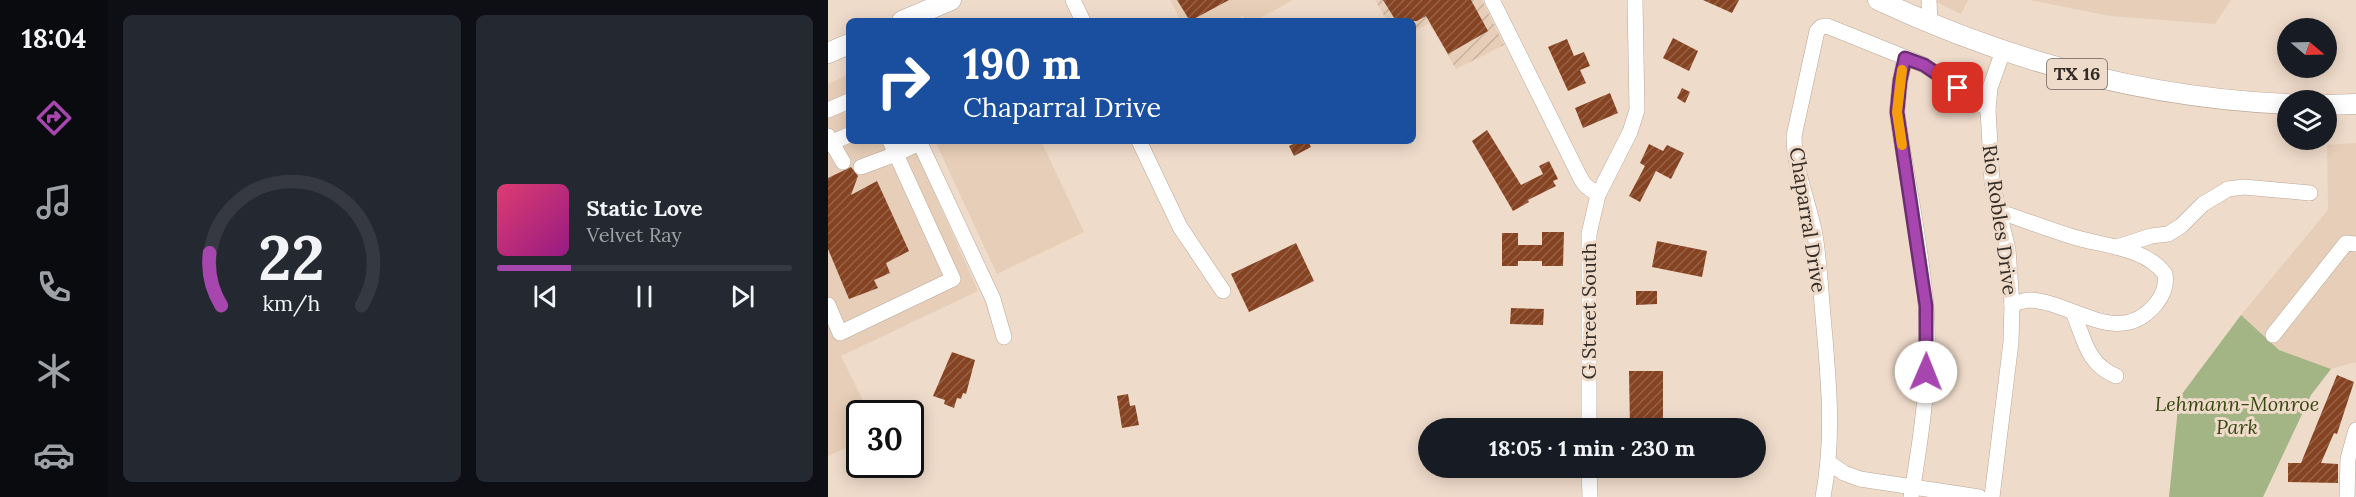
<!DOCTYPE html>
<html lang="en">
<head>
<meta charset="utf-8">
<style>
  :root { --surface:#171b24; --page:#242831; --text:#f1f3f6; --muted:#9ea1a6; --line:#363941; --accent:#a646ae }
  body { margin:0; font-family:Lora,serif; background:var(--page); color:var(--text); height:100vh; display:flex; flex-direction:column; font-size:22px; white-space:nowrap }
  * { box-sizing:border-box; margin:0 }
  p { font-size:20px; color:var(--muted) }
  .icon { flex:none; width:33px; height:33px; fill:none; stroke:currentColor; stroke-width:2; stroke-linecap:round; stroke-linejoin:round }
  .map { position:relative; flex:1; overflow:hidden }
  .sheet { display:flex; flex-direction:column; gap:15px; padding:15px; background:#0d0f14; width:720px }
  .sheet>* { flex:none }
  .hud { position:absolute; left:18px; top:18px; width:570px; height:126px; border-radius:9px; box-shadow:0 3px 15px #0003; background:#1a4fa0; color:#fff; overflow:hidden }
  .needle { width:39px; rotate:109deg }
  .tools { position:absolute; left:1449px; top:18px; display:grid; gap:12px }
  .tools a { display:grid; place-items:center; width:60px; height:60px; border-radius:50%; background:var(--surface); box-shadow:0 3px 15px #0003; font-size:30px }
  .speed { position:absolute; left:18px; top:400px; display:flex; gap:12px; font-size:30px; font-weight:700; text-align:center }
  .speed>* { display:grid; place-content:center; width:78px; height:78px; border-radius:50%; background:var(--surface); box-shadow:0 3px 15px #0003; line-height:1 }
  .speed .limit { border:3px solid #111; border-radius:9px; background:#fff; color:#111 }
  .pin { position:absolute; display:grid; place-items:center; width:51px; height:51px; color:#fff; margin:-26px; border-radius:12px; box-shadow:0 3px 9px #0006 }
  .me { position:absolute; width:66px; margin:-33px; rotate:1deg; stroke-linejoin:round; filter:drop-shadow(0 0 4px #0008) }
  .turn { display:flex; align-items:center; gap:21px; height:126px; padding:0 18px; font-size:27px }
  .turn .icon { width:78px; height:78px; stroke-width:2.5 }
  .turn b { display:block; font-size:42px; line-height:51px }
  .sheet .card { flex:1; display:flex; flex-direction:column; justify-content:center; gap:9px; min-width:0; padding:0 21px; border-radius:9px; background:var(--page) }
  .sheet .dial { align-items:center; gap:0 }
  .dial svg { height:156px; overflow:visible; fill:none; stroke:var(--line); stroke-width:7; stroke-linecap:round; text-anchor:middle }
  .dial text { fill:var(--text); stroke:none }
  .song { display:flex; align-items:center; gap:18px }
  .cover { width:72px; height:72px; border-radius:9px; background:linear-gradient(135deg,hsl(340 70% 55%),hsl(310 70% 35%)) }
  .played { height:6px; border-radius:3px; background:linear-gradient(90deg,var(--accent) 25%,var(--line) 25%) }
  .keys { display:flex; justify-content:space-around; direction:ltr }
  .sheet .tiles { flex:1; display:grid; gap:15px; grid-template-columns:repeat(2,1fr) }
  .trip { position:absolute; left:590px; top:418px; width:348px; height:60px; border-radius:30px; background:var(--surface); box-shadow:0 3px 15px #0003; font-weight:700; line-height:60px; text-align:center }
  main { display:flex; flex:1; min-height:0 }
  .tabs { display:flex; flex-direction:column; width:108px; justify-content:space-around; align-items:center; background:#090b0e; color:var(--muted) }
  .tabs .icon { width:42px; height:42px }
  .tabs .active { color:var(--accent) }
  .tabs b { font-size:27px; color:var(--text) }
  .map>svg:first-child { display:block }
</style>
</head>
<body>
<main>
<nav class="tabs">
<b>18:04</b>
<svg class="icon active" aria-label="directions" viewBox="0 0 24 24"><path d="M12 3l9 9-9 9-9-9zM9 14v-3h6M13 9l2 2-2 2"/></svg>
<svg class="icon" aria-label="music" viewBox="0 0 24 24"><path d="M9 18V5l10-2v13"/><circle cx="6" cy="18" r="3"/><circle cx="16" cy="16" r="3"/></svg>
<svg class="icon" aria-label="phone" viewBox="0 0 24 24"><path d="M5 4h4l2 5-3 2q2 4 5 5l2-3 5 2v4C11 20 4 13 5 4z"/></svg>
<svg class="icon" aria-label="climate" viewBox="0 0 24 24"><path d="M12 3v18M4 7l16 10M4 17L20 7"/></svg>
<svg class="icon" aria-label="car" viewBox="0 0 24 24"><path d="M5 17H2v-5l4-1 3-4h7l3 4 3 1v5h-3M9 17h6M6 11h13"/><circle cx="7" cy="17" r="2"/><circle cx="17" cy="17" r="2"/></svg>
</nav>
<section class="sheet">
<div class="tiles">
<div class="card dial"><svg viewBox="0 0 100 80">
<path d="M14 69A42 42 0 1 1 86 69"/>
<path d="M14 69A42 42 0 0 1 8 42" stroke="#a646ae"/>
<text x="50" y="56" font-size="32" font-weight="700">22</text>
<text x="50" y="72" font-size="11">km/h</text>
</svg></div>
<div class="card">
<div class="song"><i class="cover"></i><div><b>Static Love</b><p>Velvet Ray</p></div></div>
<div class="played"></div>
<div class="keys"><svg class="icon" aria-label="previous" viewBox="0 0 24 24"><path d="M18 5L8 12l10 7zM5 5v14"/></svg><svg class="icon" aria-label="pause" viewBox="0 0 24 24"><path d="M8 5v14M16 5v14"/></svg><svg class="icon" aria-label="next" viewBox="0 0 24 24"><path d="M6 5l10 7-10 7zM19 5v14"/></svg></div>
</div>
</div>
</section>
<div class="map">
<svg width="1528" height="497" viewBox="0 0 1528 497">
  <defs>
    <pattern id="industrial-furrows" width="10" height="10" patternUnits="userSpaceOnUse" patternTransform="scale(1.5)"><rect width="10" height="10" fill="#e7ceb8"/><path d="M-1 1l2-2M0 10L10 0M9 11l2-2" fill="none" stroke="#c7b19e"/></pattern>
    <pattern id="building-hatch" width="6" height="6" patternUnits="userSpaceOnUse" patternTransform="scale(1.5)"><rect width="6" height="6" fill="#864322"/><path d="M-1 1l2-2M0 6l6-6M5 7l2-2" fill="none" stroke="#956249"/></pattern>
  </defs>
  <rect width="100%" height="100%" fill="#efdbca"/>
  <g fill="#e7ceb8">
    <path d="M 342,0 L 465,0 L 426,21 L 419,21 L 415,16 L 405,21 L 353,21 Z"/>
    <path d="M 1104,0 L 1140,0 L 1133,14 Z"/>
    <path d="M 1201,0 L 1403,0 L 1387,24 L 1282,16 Z"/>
    <path d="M 21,74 L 21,141 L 83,141 L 150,291 L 13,356 L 39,409 L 38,414 L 32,414 L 31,442 L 0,456 L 0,84 Z"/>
    <path d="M 107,141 L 213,141 L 256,232 L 169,274 Z"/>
    <path d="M 1528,143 L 1528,362 L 1503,369 L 1451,350 L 1413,315 L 1500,210 L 1499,145 Z"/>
  </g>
  <path fill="url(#industrial-furrows)" d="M 547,0 L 654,0 L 676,45 L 628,69 L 601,23 L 585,32 L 585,21 L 559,21 Z"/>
  <path fill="#a3b584" d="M 1413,315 L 1451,350 L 1503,369 L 1483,395 L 1435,497 L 1341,497 L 1351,398 Z"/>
  <g fill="url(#building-hatch)">
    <path d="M 349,0 L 401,0 L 362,21 Z"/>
    <path d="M 555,0 L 643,0 L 660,31 L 620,54 L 598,16 L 589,21 L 568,21 Z"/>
    <path d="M 875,0 L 911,0 L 904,13 Z"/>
    <path d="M 845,38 L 870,51 L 861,71 L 835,58 Z"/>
    <path d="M 739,39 L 746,56 L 756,52 L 762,66 L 752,70 L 758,83 L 740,91 L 720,47 Z"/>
    <path d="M 854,88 L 862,92 L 857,103 L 849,98 Z"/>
    <path d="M 782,93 L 790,113 L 755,128 L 747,108 Z"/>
    <path d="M 659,130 L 693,185 L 715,174 L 711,166 L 721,161 L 730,179 L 725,181 L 728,186 L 700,200 L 701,202 L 685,211 L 644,141 Z"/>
    <path d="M 472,141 L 480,141 L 483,147 L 466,156 L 461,146 Z"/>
    <path d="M 821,144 L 835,151 L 839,145 L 856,153 L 843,179 L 828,171 L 812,202 L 801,196 L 817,166 L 812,163 Z"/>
    <path d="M 23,167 L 30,176 L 23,195 L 49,181 L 81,251 L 58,263 L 62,273 L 46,280 L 50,288 L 21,299 L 0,249 L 0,178 Z"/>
    <path d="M 714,232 L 736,232 L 735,266 L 714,266 L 714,261 L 690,261 L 690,266 L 674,266 L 674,233 L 690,233 L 690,245 L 714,245 Z"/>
    <path d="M 829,241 L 879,251 L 874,277 L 824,267 Z"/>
    <path d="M 468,243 L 486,281 L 421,312 L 403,274 Z"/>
    <path d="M 808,291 L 829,291 L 829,304 L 808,305 Z"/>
    <path d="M 683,308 L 716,309 L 715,325 L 682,324 Z"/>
    <path d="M 124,352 L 147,360 L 138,394 L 135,393 L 133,399 L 129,398 L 126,408 L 116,404 L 117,400 L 105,396 Z"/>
    <path d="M 801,371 L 835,371 L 835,429 L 802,429 Z"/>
    <path d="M 1509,375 L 1526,382 L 1509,434 L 1506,433 L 1493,463 L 1510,464 L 1510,483 L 1460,482 L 1460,463 L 1473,463 Z"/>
    <path d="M 300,394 L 302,406 L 307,405 L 311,425 L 294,428 L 289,396 Z"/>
  </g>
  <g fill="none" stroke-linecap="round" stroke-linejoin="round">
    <g stroke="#bba798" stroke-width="16">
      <g id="minor">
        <path d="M 245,0 L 255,21"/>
        <path d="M 664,0 L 753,179 L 757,185 L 770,195"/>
        <path d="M 1101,0 L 1102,24"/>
        <path d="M 1077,58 L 1072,81 L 1069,112 C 1078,177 1093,241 1098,306 C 1103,370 1094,434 1083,497"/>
        <path d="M 0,110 L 21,101"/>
        <path d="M 0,136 L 15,162"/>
        <path d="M 91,141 L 165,299 L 176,337"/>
        <path d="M 311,141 L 352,227 L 395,291"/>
        <path d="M 0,144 L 21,135"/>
        <path d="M 33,167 L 68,154 L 92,143"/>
        <path d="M 1170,211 C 1196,220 1222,230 1249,238 C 1277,246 1318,248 1337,274 C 1339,285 1335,295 1328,304 C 1291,349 1245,302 1202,300 C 1196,300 1190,303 1184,304"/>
        <path d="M 1289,247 L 1323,236 L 1340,234 L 1353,226 L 1375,204 L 1400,189 L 1416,187 L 1482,193"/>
        <path d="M 0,305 L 12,333 L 125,279 L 62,141"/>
        <path d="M 1245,312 C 1256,338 1259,365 1288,376"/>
        <path d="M 1445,335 L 1518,243 L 1528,244"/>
        <path d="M 761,429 L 761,234 L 770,195 L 802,132 L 809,110 L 807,0"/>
        <path d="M 1000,462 L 1016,473 L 1032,479 L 1151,497"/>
        <path d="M 761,468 L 762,497"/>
        <path d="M 995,497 C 1006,440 1001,384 996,327 C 993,297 992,266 987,235 C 981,202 966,170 966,136 L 989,31 L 993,27 L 999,26 L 1096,65 L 1160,109"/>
        <path d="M 1164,497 L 1183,342 L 1184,304 L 1180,250 L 1164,182 L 1160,109 L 1162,88 L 1175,51"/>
        <path d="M 1519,497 L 1520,459 L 1528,430"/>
      </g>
    </g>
    <g stroke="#bba798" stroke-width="21">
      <g id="major">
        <path d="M 1050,0 C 1180,61 1316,98 1460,104"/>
        <path d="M 74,21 L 123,0"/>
        <path d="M 0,53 L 21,44"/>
        <path d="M 1498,105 L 1528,104"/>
      </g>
    </g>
    <use href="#minor" stroke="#fff" stroke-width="15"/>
    <use href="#major" stroke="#fff" stroke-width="20"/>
  </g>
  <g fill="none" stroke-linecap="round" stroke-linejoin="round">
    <g stroke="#6c2e71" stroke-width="15">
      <path id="route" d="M 1098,372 L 1098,306 L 1069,112 L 1072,81 L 1077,58 L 1096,65 L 1130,88"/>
    </g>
    <use href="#route" stroke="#a646ae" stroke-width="10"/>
    <path stroke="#f59e0b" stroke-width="10" d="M 1074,145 L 1069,112 L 1074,70"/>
  </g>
  <g text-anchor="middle" stroke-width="6" stroke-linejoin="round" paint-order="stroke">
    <rect fill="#efdbca" stroke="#6c6057" stroke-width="1.5" x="1219" y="59" width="60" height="30" rx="4.5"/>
    <g font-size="18" font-weight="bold" fill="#342c26">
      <text x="1249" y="80">TX 16</text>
    </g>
    <g font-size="20" fill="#342c26" stroke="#efdbca">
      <text transform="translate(980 220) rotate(81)" y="7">Chaparral Drive</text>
      <text transform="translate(1172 220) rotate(82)" y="7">Rio Robles Drive</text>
      <text transform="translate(761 311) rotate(-90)" y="7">G Street South</text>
    </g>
    <g font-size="20" font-style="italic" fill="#374710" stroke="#efdbca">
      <text x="1409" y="411">Lehmann-Monroe<tspan x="1409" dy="23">Park</tspan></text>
    </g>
  </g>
</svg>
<div class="tools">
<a><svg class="needle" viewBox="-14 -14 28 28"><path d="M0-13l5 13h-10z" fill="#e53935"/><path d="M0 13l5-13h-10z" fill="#9ea1a6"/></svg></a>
<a><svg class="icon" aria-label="layers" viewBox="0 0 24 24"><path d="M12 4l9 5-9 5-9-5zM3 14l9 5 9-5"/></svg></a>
</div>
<div class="speed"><div class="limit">30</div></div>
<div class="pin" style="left:1130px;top:88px;background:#d93025"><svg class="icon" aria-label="arrive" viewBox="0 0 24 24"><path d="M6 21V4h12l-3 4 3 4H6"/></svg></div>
<svg class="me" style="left:1098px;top:372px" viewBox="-20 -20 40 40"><circle r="19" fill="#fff"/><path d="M0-13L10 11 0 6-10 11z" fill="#a646ae"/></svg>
<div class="trip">18:05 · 1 min · 230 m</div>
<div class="hud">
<div class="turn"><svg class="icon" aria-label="right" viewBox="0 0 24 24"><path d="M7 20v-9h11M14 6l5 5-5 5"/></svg><div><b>190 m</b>Chaparral Drive</div></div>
</div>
</div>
</main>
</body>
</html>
